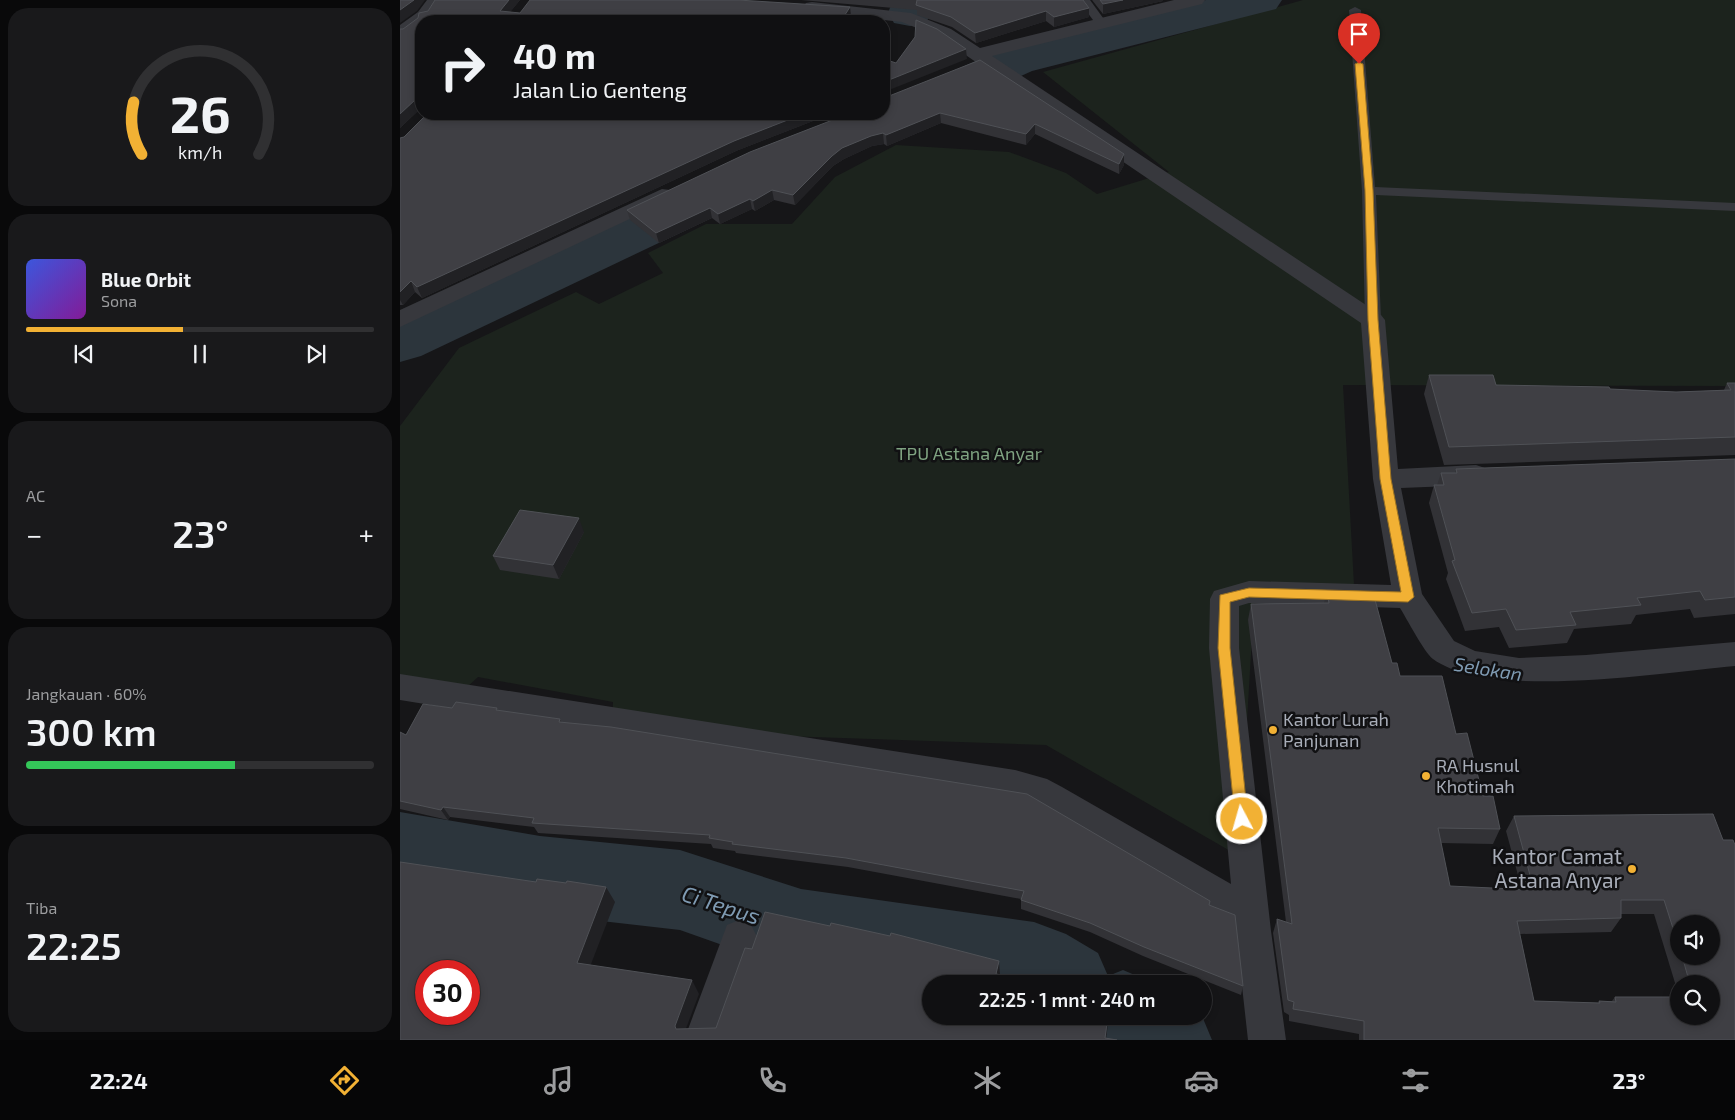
<!DOCTYPE html>
<html lang="id">
<head>
<meta charset="utf-8">
<style>
  :root { --surface:#101012; --page:#19191b; --text:#f1f3f6; --muted:#9c9d9f; --line:#303032; --accent:#f2b134 }
  body { margin:0; font-family:"Exo 2",sans-serif; background:var(--page); color:var(--text); height:100vh; display:flex; flex-direction:column; font-size:19px; white-space:nowrap }
  * { box-sizing:border-box; margin:0 }
  p { font-size:16px; color:var(--muted) }
  .icon { flex:none; width:28px; height:28px; fill:none; stroke:currentColor; stroke-width:2; stroke-linecap:round; stroke-linejoin:round }
  .map { position:relative; flex:1; overflow:hidden }
  .side { display:flex; flex-direction:column; gap:8px; padding:8px; background:#09090a; width:400px }
  .side>* { flex:none }
  .hud { position:absolute; left:15px; top:15px; width:475px; height:105px; border-radius:20px; box-shadow:0 2px 8px #0003,0 0 0 1px var(--line); background:#101012; color:var(--text); overflow:hidden }
  .fabs { position:absolute; left:1270px; top:915px; display:grid; gap:10px }
  .fabs a { display:grid; place-items:center; width:50px; height:50px; border-radius:50%; background:var(--surface); box-shadow:0 2px 8px #0003,0 0 0 1px var(--line); font-size:25px }
  .speed { position:absolute; left:15px; top:960px; display:flex; gap:10px; font-size:25px; font-weight:700; text-align:center }
  .speed>* { display:grid; place-content:center; width:65px; height:65px; border-radius:50%; background:var(--surface); box-shadow:0 2px 8px #0003,0 0 0 1px var(--line); line-height:1 }
  .speed .limit { border:8px solid #d22; background:#fff; color:#111 }
  .pin { position:absolute; display:grid; place-items:center; width:42px; height:42px; color:#fff; margin:-51px -21px; border-radius:50% 50% 50% 0; rotate:-45deg; box-shadow:0 0 5px #0007 }
  .pin .icon { rotate:45deg }
  .me { position:absolute; width:55px; margin:-28px; rotate:354deg; stroke-linejoin:round; filter:drop-shadow(0 0 4px #0008) }
  .turn { display:flex; align-items:center; gap:18px; height:105px; padding:0 15px; font-size:22px }
  .turn .icon { width:65px; height:65px; stroke-width:2.5 }
  .turn b { display:block; font-size:35px; line-height:42px }
  .big { font-size:38px; font-weight:600; line-height:1.1 }
  .side .card { flex:1; display:flex; flex-direction:column; justify-content:center; gap:8px; min-width:0; padding:0 18px; border-radius:20px; background:var(--page) }
  .side .dial { align-items:center; gap:0 }
  .dial svg { height:130px; overflow:visible; fill:none; stroke:var(--line); stroke-width:7; stroke-linecap:round; text-anchor:middle }
  .dial text { fill:var(--text); stroke:none }
  .song { display:flex; align-items:center; gap:15px }
  .cover { width:60px; height:60px; border-radius:8px; background:linear-gradient(135deg,hsl(230 70% 55%),hsl(290 70% 35%)) }
  .played { height:5px; border-radius:2px; background:linear-gradient(90deg,var(--accent) 45%,var(--line) 45%) }
  .keys { display:flex; justify-content:space-around; direction:ltr }
  .heat { display:flex; justify-content:space-between; align-items:center; font-size:28px; direction:ltr }
  .charge { height:8px; border-radius:4px; background:linear-gradient(90deg,#34c759 60%,var(--line) 0) }
  .trip { position:absolute; left:522px; top:975px; width:290px; height:50px; border-radius:25px; background:var(--surface); box-shadow:0 2px 8px #0003,0 0 0 1px var(--line); font-weight:600; line-height:50px; text-align:center }
  .dock { display:flex; height:80px; justify-content:space-around; align-items:center; background:#060607; color:var(--muted) }
  .dock .icon { width:35px; height:35px }
  .dock .on { color:var(--accent) }
  .dock b { font-size:22px; color:var(--text) }
  main { display:flex; flex:1; min-height:0 }
  .map>svg:first-child { display:block }
</style>
</head>
<body>
<main>
<section class="side">
<div class="card dial"><svg viewBox="0 0 100 80">
<path d="M14 69A42 42 0 1 1 86 69"/>
<path d="M14 69A42 42 0 0 1 9 37" stroke="#f2b134"/>
<text x="50" y="56" font-size="32" font-weight="700">26</text>
<text x="50" y="72" font-size="11">km/h</text>
</svg></div>
<div class="card">
<div class="song"><i class="cover"></i><div><b>Blue Orbit</b><p>Sona</p></div></div>
<div class="played"></div>
<div class="keys"><svg class="icon" aria-label="previous" viewBox="0 0 24 24"><path d="M18 5L8 12l10 7zM5 5v14"/></svg><svg class="icon" aria-label="pause" viewBox="0 0 24 24"><path d="M8 5v14M16 5v14"/></svg><svg class="icon" aria-label="next" viewBox="0 0 24 24"><path d="M6 5l10 7-10 7zM19 5v14"/></svg></div>
</div>
<div class="card"><p>AC</p>
<div class="heat"><a>−</a><b class="big">23°</b><a>+</a></div>
</div>
<div class="card"><p>Jangkauan · 60%</p><b class="big">300 km</b><div class="charge"></div></div>
<div class="card"><p>Tiba</p><b class="big">22:25</b></div>
</section>
<div class="map">
<svg width="1335" height="1040" viewBox="0 0 1335 1040">
  <rect width="100%" height="100%" fill="#161618"/>
  <path fill="#1c231d" d="M 903,0 L 1335,0 L 1335,386 L 943,385 L 955,603 L 854,603 L 839,856 L 646,745 L 212,730 L 213,702 L 78,677 L 53,700 L 0,691 L 0,426 L 59,348 L 176,292 L 199,304 L 263,273 L 248,253 L 306,224 L 392,224 L 435,177 L 496,145 L 609,152 L 666,173 L 697,194 L 769,172 L 643,72 Z"/>
  <g fill="none" stroke-linecap="round" stroke-linejoin="round">
    <g fill="#2c353c" fill-rule="evenodd">
      <path d="M 493,0 L 537,0 L 526,23 L 510,26 L 494,23 L 488,13 Z"/>
      <path d="M 806,0 L 882,0 L 876,9 L 632,71 L 536,114 L 519,119 L 502,114 L 494,104 L 502,94 L 598,51 Z"/>
      <path d="M 328,174 L 347,179 L 355,190 L 347,201 L 21,356 L 0,362 L 0,318 L 309,179 Z"/>
      <path d="M 0,812 L 140,836 L 280,850 L 401,889 L 634,922 L 666,934 L 698,953 L 708,976 L 723,970 L 756,984 L 531,984 L 531,993 L 401,973 L 280,930 L 140,914 L 0,888 Z"/>
      <path d="M 636,1016 L 802,1016 L 812,1040 L 687,1040 L 680,1023 L 666,1028 Z"/>
    </g>
    <g fill="#37383d" fill-rule="evenodd">
      <path d="M 678,0 L 690,0 L 706,22 L 704,24 L 696,24 Z"/>
      <path d="M 955,7 L 961,10 L 975,187 L 1335,203 L 1335,211 L 976,195 L 981,320 L 978,323 L 968,323 L 965,320 L 962,191 L 949,10 Z"/>
    </g>
    <g fill="#37383d" fill-rule="evenodd">
      <path d="M 27,0 L 45,0 L 30,20 L 21,21 L 21,26 L 6,37 L 0,39 L 0,25 L 18,12 Z"/>
      <path d="M 774,0 L 805,0 L 802,4 L 592,56 L 981,315 L 985,320 L 998,469 L 1076,465 L 1085,468 L 1089,475 L 1085,482 L 1076,485 L 1001,488 L 1022,594 L 1054,641 L 1075,651 L 1119,658 L 1186,655 L 1335,642 L 1335,666 C 1264,672 1090,701 1033,659 C 1024,652 1007,619 1000,608 L 849,603 L 839,606 L 839,648 L 871,931 L 886,1040 L 848,1040 L 835,923 L 628,802 L 0,700 L 0,674 L 615,770 L 647,779 L 662,787 L 831,884 L 809,648 L 810,599 L 814,591 L 849,581 L 991,585 L 973,479 L 961,323 L 539,37 L 502,22 L 412,12 L 406,11 L 403,7 L 406,3 L 412,2 L 511,13 L 551,29 L 580,48 Z"/>
      <path d="M 262,189 L 270,190 L 273,195 L 270,200 L 0,327 L 0,310 Z"/>
      <path d="M 339,920 L 351,925 L 357,937 L 322,1040 L 284,1040 L 327,925 Z"/>
    </g>
  </g>
  <g fill="#323236" fill-rule="evenodd">
    <path d="M 35,0 L 120,0 L 110,12 L 120,13 L 450,7 L 451,17 L 21,21 L 21,109 L 20,109 L 0,128 L 0,29 L 3,29 L 28,11 Z"/>
    <path d="M 401,0 L 683,0 L 689,8 L 689,17 L 654,27 L 646,21 L 576,43 L 552,27 L 517,15 L 517,10 Z"/>
    <path d="M 692,0 L 763,0 L 763,1 L 703,14 Z"/>
    <path d="M 580,60 L 724,165 L 719,174 L 635,134 L 626,145 L 541,123 L 487,146 L 484,144 L 472,146 L 444,159 L 433,166 L 395,205 L 374,200 L 355,211 L 352,209 L 320,224 L 312,218 L 259,243 L 230,220 L 227,210 Z"/>
    <path d="M 27,114 L 431,114 L 336,151 L 22,298 L 15,292 L 3,305 L 0,305 L 0,138 L 4,137 Z"/>
    <path d="M 1029,375 L 1096,385 L 1276,392 L 1324,390 L 1327,383 L 1335,383 L 1335,455 L 1044,465 L 1024,394 Z"/>
    <path d="M 1335,459 L 1335,614 L 1294,618 L 1290,609 L 1236,615 L 1231,624 L 1174,629 L 1167,643 L 1109,648 L 1099,627 L 1065,631 L 1046,579 L 1048,573 L 1029,503 L 1034,485 L 1037,485 L 1041,473 L 1055,473 L 1056,469 Z"/>
    <path d="M 184,532 L 159,579 L 100,570 L 93,556 Z"/>
    <path d="M 927,591 L 966,596 L 992,663 L 1000,676 L 1056,734 L 1083,796 L 1100,829 L 1093,844 L 1041,843 L 1050,886 L 1122,890 L 1106,831 L 1114,816 L 1313,814 L 1335,1040 L 959,1040 L 959,1034 L 889,1021 L 889,1015 L 884,1012 L 873,933 L 877,919 L 886,922 L 848,620 L 851,604 L 924,603 ZM 1221,914 L 1254,914 L 1279,996 L 1279,984 L 1311,984 L 1279,1016 L 1215,997 L 1212,1001 L 1199,1001 L 1198,1003 L 1134,1001 L 1120,934 L 1211,932 L 1221,918 ZM 1279,924 L 1311,956 L 1279,956 Z"/>
    <path d="M 52,708 L 98,711 L 160,719 L 162,723 L 809,905 L 843,986 L 841,995 L 743,956 L 690,932 L 621,909 L 621,899 L 448,867 L 336,853 L 335,851 L 313,848 L 311,844 L 138,833 L 134,827 L 50,817 L 48,820 L 0,809 L 0,732 L 6,735 Z"/>
  </g>
  <g fill="#212124">
    <path d="M 14,0 L 25,0 L 17,11 L 0,23 L 0,10 Z"/>
    <path d="M 109,0 L 120,0 L 103,21 L 100,11 Z"/>
    <path d="M 723,0 L 763,0 L 763,1 L 703,14 L 703,4 Z"/>
    <path d="M 450,7 L 451,17 L 448,21 L 441,21 Z"/>
    <path d="M 689,8 L 689,17 L 654,27 L 654,17 Z"/>
    <path d="M 646,11 L 646,21 L 576,43 L 575,33 Z"/>
    <path d="M 566,49 L 567,59 L 484,92 L 484,82 Z"/>
    <path d="M 16,99 L 20,109 L 0,128 L 0,114 Z"/>
    <path d="M 540,113 L 541,123 L 487,146 L 486,135 Z"/>
    <path d="M 403,114 L 431,114 L 336,151 L 22,298 L 17,287 L 334,141 Z"/>
    <path d="M 635,124 L 635,134 L 626,145 L 626,134 Z"/>
    <path d="M 483,133 L 484,144 L 472,146 L 444,159 L 433,166 L 395,205 L 393,195 L 432,156 L 442,148 L 471,136 Z"/>
    <path d="M 724,154 L 724,165 L 719,174 L 719,164 Z"/>
    <path d="M 372,190 L 374,200 L 355,211 L 353,201 Z"/>
    <path d="M 350,199 L 352,209 L 320,224 L 318,214 Z"/>
    <path d="M 310,208 L 312,218 L 259,243 L 256,233 Z"/>
    <path d="M 11,281 L 15,292 L 3,305 L 0,300 L 0,292 Z"/>
    <path d="M 179,518 L 184,532 L 159,579 L 153,565 Z"/>
    <path d="M 43,807 L 50,817 L 48,820 L 41,810 Z"/>
    <path d="M 206,887 L 215,902 L 186,977 L 177,963 Z"/>
    <path d="M 599,961 L 600,975 L 596,974 Z"/>
    <path d="M 292,980 L 299,994 L 282,1039 L 275,1026 Z"/>
    <path d="M 709,1016 L 706,1040 L 705,1040 Z"/>
  </g>
  <g fill="#3f3f44" stroke="#4f5156" fill-rule="evenodd">
    <path d="M 0,0 L 14,0 L 0,10 Z"/>
    <path d="M 35,0 L 109,0 L 100,11 L 120,13 L 130,0 L 338,0 L 450,7 L 441,21 L 21,21 L 21,102 L 19,102 L 18,99 L 16,99 L 0,114 L 0,29 L 3,29 L 18,18 L 19,13 L 28,11 Z"/>
    <path d="M 517,0 L 683,0 L 689,8 L 654,17 L 646,11 L 575,33 L 551,17 L 516,5 Z"/>
    <path d="M 700,0 L 723,0 L 703,4 Z"/>
    <path d="M 516,20 L 537,29 L 566,49 L 484,82 L 484,59 L 496,63 L 515,37 Z"/>
    <path d="M 580,60 L 724,154 L 719,164 L 635,124 L 626,134 L 540,113 L 486,135 L 483,133 L 471,136 L 442,148 L 432,156 L 393,195 L 372,190 L 353,201 L 350,199 L 318,214 L 310,208 L 256,233 L 227,210 L 350,152 L 448,114 L 484,114 L 484,98 Z"/>
    <path d="M 27,114 L 403,114 L 334,141 L 17,287 L 11,281 L 0,292 L 0,138 L 4,137 Z"/>
    <path d="M 1029,375 L 1093,375 L 1096,385 L 1209,387 L 1210,389 L 1276,392 L 1331,390 L 1327,383 L 1335,383 L 1335,437 L 1049,447 Z"/>
    <path d="M 1335,459 L 1335,597 L 1305,600 L 1300,591 L 1237,598 L 1241,605 L 1170,612 L 1176,625 L 1116,630 L 1106,609 L 1072,613 L 1052,561 L 1055,560 L 1034,485 L 1044,485 L 1041,473 L 1057,473 L 1056,469 Z"/>
    <path d="M 120,510 L 179,518 L 153,565 L 93,556 Z"/>
    <path d="M 927,591 L 966,593 L 966,596 L 974,596 L 992,663 L 997,663 L 1000,676 L 1042,676 L 1056,734 L 1067,733 L 1083,796 L 1093,796 L 1100,829 L 1038,828 L 1050,886 L 1134,890 L 1114,816 L 1313,814 L 1323,840 L 1333,840 L 1335,845 L 1335,1040 L 964,1040 L 964,1021 L 893,1009 L 894,1002 L 888,1000 L 877,919 L 892,924 L 851,604 L 929,603 ZM 1221,900 L 1264,900 L 1279,947 L 1279,924 L 1311,924 L 1311,956 L 1282,956 L 1290,984 L 1311,984 L 1311,1016 L 1279,1016 L 1279,997 L 1215,997 L 1216,1002 L 1199,1001 L 1200,1003 L 1134,1001 L 1117,921 L 1221,918 Z"/>
    <path d="M 56,702 L 97,708 L 96,710 L 160,719 L 159,722 L 211,727 L 627,794 L 810,901 L 809,905 L 835,915 L 843,986 L 744,947 L 690,923 L 621,900 L 624,891 L 446,858 L 332,844 L 333,842 L 309,838 L 310,835 L 132,823 L 134,818 L 43,807 L 41,810 L 0,801 L 0,732 L 6,735 L 23,704 L 52,708 Z"/>
    <path d="M 0,862 L 136,882 L 137,879 L 166,883 L 167,881 L 206,887 L 177,963 L 292,980 L 275,1026 L 276,1029 L 316,1028 L 345,948 L 352,949 L 365,912 L 430,926 L 431,923 L 490,936 L 491,933 L 599,961 L 596,974 L 650,984 L 531,984 L 531,1016 L 708,1016 L 705,1038 L 717,1040 L 0,1040 ZM 26,971 L 69,971 L 69,1014 L 26,1014 Z"/>
  </g>
  <path fill="#f2b134" stroke="#9d7322" d="M 959,62 L 963,64 L 973,190 L 978,320 L 991,479 L 1014,597 L 1008,602 L 849,597 L 830,602 L 830,648 L 848,819 L 846,823 L 842,825 L 837,823 L 835,819 L 818,648 L 820,595 L 849,588 L 1001,592 L 980,479 L 968,320 L 965,190 L 955,64 Z"/>
  <g fill="#f2b134" stroke="#111113" stroke-width="2">
    <circle cx="873" cy="730" r="5"/>
    <circle cx="1026" cy="776" r="5"/>
    <circle cx="1232" cy="869" r="5"/>
  </g>
  <g text-anchor="middle" stroke-width="5" stroke-linejoin="round" paint-order="stroke">
    <g font-size="18" fill="#7fa381" stroke="#111113">
      <text x="569" y="460">TPU Astana Anyar</text>
    </g>
    <g font-size="18" fill="#a8adb8" stroke="#111113" text-anchor="start">
      <text x="883" y="726">Kantor Lurah<tspan x="883" dy="21">Panjunan</tspan></text>
      <text x="1036" y="772">RA Husnul<tspan x="1036" dy="21">Khotimah</tspan></text>
    </g>
    <g font-size="19" font-style="italic" fill="#7f9bb3" stroke="#111113">
      <text transform="translate(1088 669) rotate(9)" y="7">Selokan</text>
    </g>
    <g font-size="21" fill="#a8adb8" stroke="#111113" text-anchor="end">
      <text x="1222" y="864">Kantor Camat<tspan x="1222" dy="24">Astana Anyar</tspan></text>
    </g>
    <g font-size="22" font-style="italic" fill="#7f9bb3" stroke="#111113">
      <text transform="translate(321 905) rotate(18)" y="8">Ci Tepus</text>
    </g>
  </g>
</svg>
<div class="fabs">
<a><svg class="icon" aria-label="sound" viewBox="0 0 24 24"><path d="M4 9h4l5-4v14l-5-4H4zM17 9q2 3 0 6"/></svg></a>
<a><svg class="icon" aria-label="search" viewBox="0 0 24 24"><circle cx="10" cy="10" r="6"/><path d="M15 15l6 6"/></svg></a>
</div>
<div class="speed"><div class="limit">30</div></div>
<div class="pin" style="left:959px;top:64px;background:#d93025"><svg class="icon" aria-label="arrive" viewBox="0 0 24 24"><path d="M6 21V4h12l-3 4 3 4H6"/></svg></div>
<svg class="me" style="left:842px;top:819px" viewBox="-20 -20 40 40"><circle r="17" fill="#f2b134" stroke="#fff" stroke-width="3"/><path d="M0-11L8 9 0 5-8 9z" fill="#fff"/></svg>
<div class="trip">22:25 · 1 mnt · 240 m</div>
<div class="hud">
<div class="turn"><svg class="icon" aria-label="right" viewBox="0 0 24 24"><path d="M7 20v-9h11M14 6l5 5-5 5"/></svg><div><b>40 m</b>Jalan Lio Genteng</div></div>
</div>
</div>
</main>
<nav class="dock">
<b>22:24</b>
<svg class="icon on" aria-label="directions" viewBox="0 0 24 24"><path d="M12 3l9 9-9 9-9-9zM9 14v-3h6M13 9l2 2-2 2"/></svg>
<svg class="icon" aria-label="music" viewBox="0 0 24 24"><path d="M9 18V5l10-2v13"/><circle cx="6" cy="18" r="3"/><circle cx="16" cy="16" r="3"/></svg>
<svg class="icon" aria-label="phone" viewBox="0 0 24 24"><path d="M5 4h4l2 5-3 2q2 4 5 5l2-3 5 2v4C11 20 4 13 5 4z"/></svg>
<svg class="icon" aria-label="climate" viewBox="0 0 24 24"><path d="M12 3v18M4 7l16 10M4 17L20 7"/></svg>
<svg class="icon" aria-label="car" viewBox="0 0 24 24"><path d="M5 17H2v-5l4-1 3-4h7l3 4 3 1v5h-3M9 17h6M6 11h13"/><circle cx="7" cy="17" r="2"/><circle cx="17" cy="17" r="2"/></svg>
<svg class="icon" aria-label="filters" viewBox="0 0 24 24"><path d="M4 7h16M4 17h16"/><circle cx="9" cy="7" r="2"/><circle cx="15" cy="17" r="2"/></svg>
<b>23°</b>
</nav>
</body>
</html>
